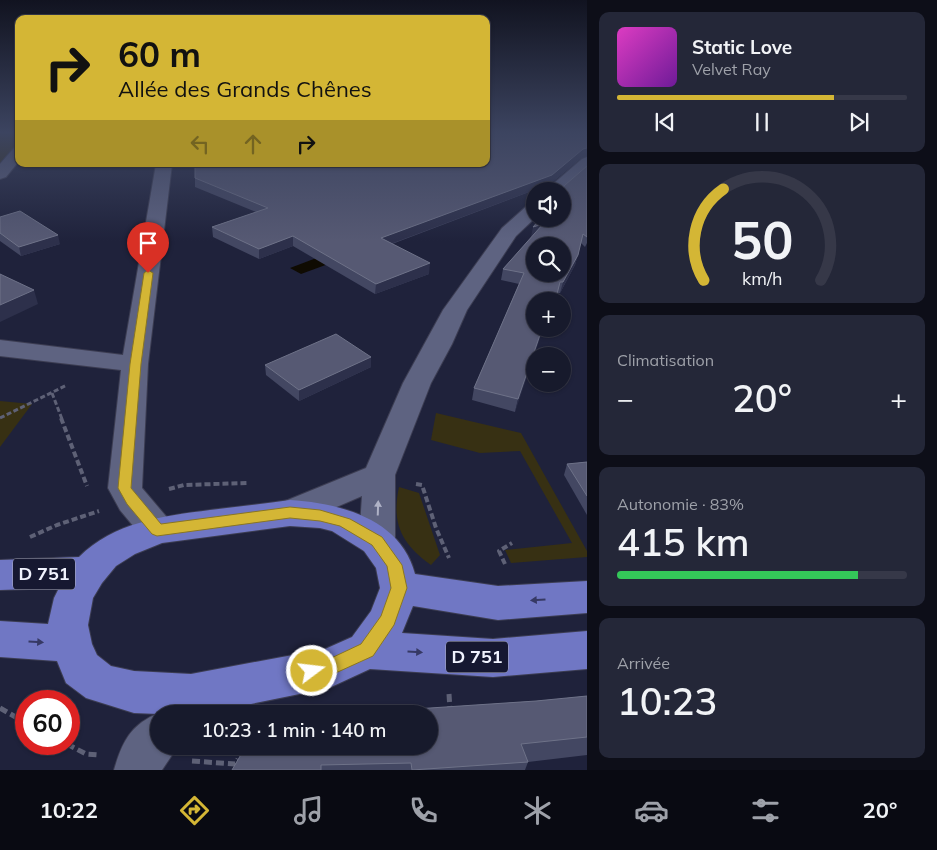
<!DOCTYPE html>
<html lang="fr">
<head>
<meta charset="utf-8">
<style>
  :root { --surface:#171a2c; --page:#242738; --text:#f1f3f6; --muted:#9ea1a9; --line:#363848; --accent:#d4b635 }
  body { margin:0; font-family:Mulish,sans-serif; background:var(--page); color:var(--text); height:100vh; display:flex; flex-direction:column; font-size:19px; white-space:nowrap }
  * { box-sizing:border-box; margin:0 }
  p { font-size:16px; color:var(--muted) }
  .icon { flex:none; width:28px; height:28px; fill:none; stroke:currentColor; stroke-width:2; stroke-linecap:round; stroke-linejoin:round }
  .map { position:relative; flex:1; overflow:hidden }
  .side { display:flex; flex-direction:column; gap:12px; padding:12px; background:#0d0e18; width:350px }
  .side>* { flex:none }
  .top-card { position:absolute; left:15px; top:15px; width:475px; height:152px; border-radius:10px; box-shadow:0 1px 4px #0004,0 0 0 1px var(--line); background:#d4b635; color:#111; overflow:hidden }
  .buttons { position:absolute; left:526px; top:182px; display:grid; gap:10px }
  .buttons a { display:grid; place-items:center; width:45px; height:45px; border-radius:50%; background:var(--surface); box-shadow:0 1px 4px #0004,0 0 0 1px var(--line); font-size:25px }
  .speed { position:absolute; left:15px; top:690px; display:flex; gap:10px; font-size:25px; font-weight:700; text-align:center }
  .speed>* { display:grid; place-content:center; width:65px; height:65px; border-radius:50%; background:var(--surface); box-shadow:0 1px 4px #0004,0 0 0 1px var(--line); line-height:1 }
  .speed .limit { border:8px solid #d22; background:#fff; color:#111 }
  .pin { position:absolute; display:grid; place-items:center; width:42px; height:42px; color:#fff; margin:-51px -21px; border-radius:50% 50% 50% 0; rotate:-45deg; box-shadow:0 0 5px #0007 }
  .pin .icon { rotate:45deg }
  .me { position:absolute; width:55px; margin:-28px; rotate:75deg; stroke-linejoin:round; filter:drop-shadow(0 0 4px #0008) }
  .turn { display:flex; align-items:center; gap:18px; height:105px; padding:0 20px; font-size:22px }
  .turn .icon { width:65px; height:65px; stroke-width:2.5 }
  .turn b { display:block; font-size:35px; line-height:42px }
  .lanes { display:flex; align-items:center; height:48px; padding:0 20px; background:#0003; justify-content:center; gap:25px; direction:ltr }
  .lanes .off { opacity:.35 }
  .big { font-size:38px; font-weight:600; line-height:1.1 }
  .side .card { flex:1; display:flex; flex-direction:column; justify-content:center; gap:8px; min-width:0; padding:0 18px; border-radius:10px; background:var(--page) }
  .side .dial { align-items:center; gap:0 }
  .dial svg { height:130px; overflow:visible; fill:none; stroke:var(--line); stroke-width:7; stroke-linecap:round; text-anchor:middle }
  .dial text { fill:var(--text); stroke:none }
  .song { display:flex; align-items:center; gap:15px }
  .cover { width:60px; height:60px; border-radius:8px; background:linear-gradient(135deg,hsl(310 70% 55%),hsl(280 70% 35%)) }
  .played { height:5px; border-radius:2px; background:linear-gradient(90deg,var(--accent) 75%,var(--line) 75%) }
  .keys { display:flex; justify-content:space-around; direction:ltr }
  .heat { display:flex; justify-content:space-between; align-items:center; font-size:28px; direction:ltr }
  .charge { height:8px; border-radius:4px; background:linear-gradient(90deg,#34c759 83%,var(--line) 0) }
  .trip { position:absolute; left:150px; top:705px; width:288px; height:50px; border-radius:25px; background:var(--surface); box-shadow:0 1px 4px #0004,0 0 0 1px var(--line); font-weight:600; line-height:50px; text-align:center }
  .tabs { display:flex; height:80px; justify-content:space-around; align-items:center; background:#090a12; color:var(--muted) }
  .tabs .icon { width:35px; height:35px }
  .tabs .on { color:var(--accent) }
  .tabs b { font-size:22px; color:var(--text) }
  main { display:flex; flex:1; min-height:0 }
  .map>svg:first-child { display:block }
</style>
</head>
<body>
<main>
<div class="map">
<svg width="587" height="770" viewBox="0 0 587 770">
  <rect width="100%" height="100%" fill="#1f223b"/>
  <g fill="#373013">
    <path d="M 0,133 L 19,133 L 19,151 L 0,174 Z"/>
    <path d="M 0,401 L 32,404 L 0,447 Z"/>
    <path d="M 436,413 L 521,433 L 587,551 L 587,557 L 511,563 L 505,550 L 572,543 L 520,451 L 480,453 L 431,440 Z"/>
    <path d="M 399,487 L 419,493 L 440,555 L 431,565 C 402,544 391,524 399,487 Z"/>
  </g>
  <path fill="#0f0b02" d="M 319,257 L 331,263 L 301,274 L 290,268 Z"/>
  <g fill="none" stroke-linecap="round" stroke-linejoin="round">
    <g stroke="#3c3d52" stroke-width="2">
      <g id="street">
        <path d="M 19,147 L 19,161 L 6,177 L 0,179 L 0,164 L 14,148 Z"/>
        <path d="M 587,157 L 587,170 L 562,192 L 545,191 L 582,159 Z"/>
        <path d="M 156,164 L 172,164 L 148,364 L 142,488 L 170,521 L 175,530 L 170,539 L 157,543 L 144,539 L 120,510 L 108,488 L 121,370 L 0,356 L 0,340 L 123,355 Z"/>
        <path d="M 535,203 L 535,218 L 516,236 L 467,310 L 452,344 L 431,383 L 395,475 L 395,541 L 390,551 L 377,555 L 364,551 L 359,541 L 362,496 L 302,522 L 290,526 L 278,522 L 273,513 L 278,504 L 366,468 L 403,383 L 443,310 L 502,228 L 529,204 Z"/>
        <path d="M 159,713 L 161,714 L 159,714 L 159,746 L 178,746 L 162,770 L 114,770 C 122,742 131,724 159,713 Z"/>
      </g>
    </g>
    <g stroke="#3c3d52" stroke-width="2">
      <path id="primary" d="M 290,500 C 340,503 401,519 415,574 L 498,586 L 587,581 L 587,613 L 498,620 L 413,606 L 402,633 L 493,639 L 587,631 L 587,669 L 493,677 L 370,669 L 329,688 L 202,714 L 159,714 L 134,713 L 86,698 L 66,683 L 57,661 L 0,657 L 0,621 L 48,624 L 54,598 L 59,588 L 0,590 L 0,560 L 79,557 C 114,522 163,516 210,510 C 236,507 263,504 290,500 ZM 290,526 L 320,528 L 332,531 L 364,551 L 376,568 L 380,588 L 371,611 L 352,637 L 325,649 L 191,674 L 134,671 L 111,666 L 97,655 L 92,644 L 88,625 L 93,598 L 102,583 L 116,566 L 135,554 L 162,543 Z"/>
    </g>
    <g stroke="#5e6176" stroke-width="3" stroke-dasharray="5 2.5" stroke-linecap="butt">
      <path d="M 52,393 L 62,419"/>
      <path d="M 0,418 L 67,385"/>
    </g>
    <g stroke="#5e6176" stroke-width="4" stroke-dasharray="6 3" stroke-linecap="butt">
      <path d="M 61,418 L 87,486"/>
      <path d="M 416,484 L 422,485 L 436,528 L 449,558"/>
      <path d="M 169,489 L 184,485 L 247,483"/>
      <path d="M 30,537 L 57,525 L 99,511"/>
      <path d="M 505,564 L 499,551 L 512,543"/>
    </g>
    <g stroke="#5e6176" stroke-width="5" stroke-dasharray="8 4" stroke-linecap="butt">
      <path d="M 449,694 L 450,710"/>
      <path d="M 0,708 L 26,723"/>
      <path d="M 67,744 L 86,754 L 99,755"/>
      <path d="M 192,761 L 235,764 L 238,759"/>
    </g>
    <use href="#street" fill="#5e6381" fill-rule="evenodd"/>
    <use href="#primary" fill="#7077c4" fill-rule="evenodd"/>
  </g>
  <g fill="#434762">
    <path d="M 587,133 L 587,156 L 581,158 L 550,184 L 392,244 L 429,274 L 375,294 L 293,246 L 259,259 L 213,237 L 212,227 L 256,212 L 195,187 L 195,178 Z"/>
    <path d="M 587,166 L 587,243 L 585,247 L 581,243 L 575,265 L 560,293 L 557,293 L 535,329 L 515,412 L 472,400 L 474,388 L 519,284 L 501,280 L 503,269 L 532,237 Z"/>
    <path d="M 0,217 L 60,244 L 21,256 L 0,241 Z"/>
    <path d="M 371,357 L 371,367 L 299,401 L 266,375 L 265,365 Z"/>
    <path d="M 587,462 L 587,515 L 564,475 L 567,464 Z"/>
    <path d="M 587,696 L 587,755 L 528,762 L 525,770 L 232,770 L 399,713 L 400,710 L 536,701 Z"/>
  </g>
  <g fill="#2d304b">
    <path d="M 587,148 L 587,156 L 581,158 L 550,184 L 380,248 L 381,238 Z"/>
    <path d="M 543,224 L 531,237 L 533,227 Z"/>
    <path d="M 58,235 L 60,244 L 21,256 L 19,247 Z"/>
    <path d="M 293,236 L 293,246 L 259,259 L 259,249 Z"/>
    <path d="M 578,255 L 575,265 L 560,293 L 563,282 Z"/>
    <path d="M 430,263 L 429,274 L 375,294 L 376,284 Z"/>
    <path d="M 34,290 L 38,304 L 0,322 L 0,305 Z"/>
    <path d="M 542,329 L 543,329 L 515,412 L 518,399 Z"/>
    <path d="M 371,357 L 371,367 L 299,401 L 299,390 Z"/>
  </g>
  <g fill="#565973" stroke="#6e7288" fill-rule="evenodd">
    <path d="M 486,133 L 587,133 L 587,148 L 583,149 L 552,175 L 381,238 L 430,263 L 376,284 L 293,236 L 259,249 L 212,227 L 268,208 L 195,178 L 195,164 L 486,164 Z"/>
    <path d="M 587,166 L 587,237 L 583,234 L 578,255 L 563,282 L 560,282 L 557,294 L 553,301 L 535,301 L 535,329 L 542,329 L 518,399 L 474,388 L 524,273 L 503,269 L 543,224 L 533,227 L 540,219 L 562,219 L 562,191 L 560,191 L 565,185 ZM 535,246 L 562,246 L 562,274 L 535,274 Z"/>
    <path d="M 20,211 L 58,235 L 19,247 L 0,233 L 0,217 Z"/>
    <path d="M 0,274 L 34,290 L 0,305 Z"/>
    <path d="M 336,334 L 371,357 L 299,390 L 265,365 Z"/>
    <path d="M 587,462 L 587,496 L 567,464 Z"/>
    <path d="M 587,696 L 587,737 L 521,744 L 528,762 L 412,770 L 411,763 L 321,765 L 321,770 L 232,770 L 246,746 L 429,746 L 429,714 L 392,714 L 401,713 L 400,710 L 536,701 Z"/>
  </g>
  <defs><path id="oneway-solid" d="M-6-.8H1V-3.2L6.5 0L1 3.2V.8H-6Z" transform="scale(1.25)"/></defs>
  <use fill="#afb2c6" href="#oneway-solid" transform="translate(378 508) rotate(-88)"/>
  <g fill="#363964">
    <use href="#oneway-solid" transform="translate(538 600) rotate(176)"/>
    <use href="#oneway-solid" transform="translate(36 642) rotate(4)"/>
    <use href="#oneway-solid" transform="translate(415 652) rotate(3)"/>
  </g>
  <linearGradient id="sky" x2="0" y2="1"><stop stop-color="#111320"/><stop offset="0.55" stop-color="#3c4460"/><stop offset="1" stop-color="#3c4460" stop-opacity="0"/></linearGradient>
  <rect width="587" height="241" fill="url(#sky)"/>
  <path fill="#d4b635" stroke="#8a7622" d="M 148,270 L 153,273 L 141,364 L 131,488 L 161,524 L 290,507 L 320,510 L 350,519 L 382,537 L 402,565 L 407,588 L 394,625 L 373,656 L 329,676 L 312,679 L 305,677 L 303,671 L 305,665 L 327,660 L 361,644 L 381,616 L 391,588 L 387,566 L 372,545 L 340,526 L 320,521 L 290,518 L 157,536 L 152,534 L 127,504 L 118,488 L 130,364 L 144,273 Z"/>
  <g text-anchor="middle" stroke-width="5" stroke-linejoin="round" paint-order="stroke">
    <g fill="#161831" stroke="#afb1c0" stroke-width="1">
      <rect x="13" y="558.5" width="62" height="31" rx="4"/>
      <rect x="446" y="641.5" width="62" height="31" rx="4"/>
    </g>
    <g font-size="18" font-weight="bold" fill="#f1f3fe">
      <text x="44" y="580">D 751</text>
      <text x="477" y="663">D 751</text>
    </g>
  </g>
</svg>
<div class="buttons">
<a><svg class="icon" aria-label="sound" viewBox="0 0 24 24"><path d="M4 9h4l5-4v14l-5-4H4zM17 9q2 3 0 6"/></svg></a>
<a><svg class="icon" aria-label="search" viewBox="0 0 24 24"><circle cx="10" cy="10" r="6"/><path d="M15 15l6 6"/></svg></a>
<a>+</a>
<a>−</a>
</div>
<div class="speed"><div class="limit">60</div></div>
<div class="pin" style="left:148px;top:273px;background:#d93025"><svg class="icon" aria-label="arrive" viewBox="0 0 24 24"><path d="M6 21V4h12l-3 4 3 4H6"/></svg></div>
<svg class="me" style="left:312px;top:671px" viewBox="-20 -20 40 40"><circle r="17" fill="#d4b635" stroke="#fff" stroke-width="3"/><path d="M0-11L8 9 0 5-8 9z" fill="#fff"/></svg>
<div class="trip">10:23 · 1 min · 140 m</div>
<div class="top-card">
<div class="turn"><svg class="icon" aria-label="right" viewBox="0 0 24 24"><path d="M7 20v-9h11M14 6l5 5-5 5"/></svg><div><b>60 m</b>Allée des Grands Chênes</div></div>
<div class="lanes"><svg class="icon off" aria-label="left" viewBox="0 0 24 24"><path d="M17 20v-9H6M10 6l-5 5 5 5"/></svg><svg class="icon off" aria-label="ahead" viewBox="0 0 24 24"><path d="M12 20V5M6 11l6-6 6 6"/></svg><svg class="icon" aria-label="right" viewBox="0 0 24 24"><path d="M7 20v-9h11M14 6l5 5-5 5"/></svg></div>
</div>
</div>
<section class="side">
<div class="card">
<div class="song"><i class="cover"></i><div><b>Static Love</b><p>Velvet Ray</p></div></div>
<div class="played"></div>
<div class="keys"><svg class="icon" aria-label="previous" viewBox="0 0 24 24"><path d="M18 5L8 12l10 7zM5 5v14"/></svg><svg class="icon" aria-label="pause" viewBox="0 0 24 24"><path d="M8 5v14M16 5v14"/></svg><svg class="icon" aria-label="next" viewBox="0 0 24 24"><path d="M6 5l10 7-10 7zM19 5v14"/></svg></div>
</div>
<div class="card dial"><svg viewBox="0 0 100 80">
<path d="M14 69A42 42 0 1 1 86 69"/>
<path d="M14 69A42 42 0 0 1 26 13" stroke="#d4b635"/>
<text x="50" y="56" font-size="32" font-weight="700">50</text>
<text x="50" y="72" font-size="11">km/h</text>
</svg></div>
<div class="card"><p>Climatisation</p>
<div class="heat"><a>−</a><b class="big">20°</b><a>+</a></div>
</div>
<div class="card"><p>Autonomie · 83%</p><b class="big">415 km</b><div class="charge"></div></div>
<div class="card"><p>Arrivée</p><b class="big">10:23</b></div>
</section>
</main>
<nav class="tabs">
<b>10:22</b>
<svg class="icon on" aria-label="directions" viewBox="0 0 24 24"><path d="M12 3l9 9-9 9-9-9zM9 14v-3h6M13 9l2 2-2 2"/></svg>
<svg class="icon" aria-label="music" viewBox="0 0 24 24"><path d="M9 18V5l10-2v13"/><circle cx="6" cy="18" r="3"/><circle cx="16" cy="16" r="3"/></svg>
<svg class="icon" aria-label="phone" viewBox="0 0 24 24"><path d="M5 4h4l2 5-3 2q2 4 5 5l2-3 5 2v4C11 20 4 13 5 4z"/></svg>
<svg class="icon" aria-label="climate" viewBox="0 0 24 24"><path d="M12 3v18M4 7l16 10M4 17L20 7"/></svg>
<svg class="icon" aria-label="car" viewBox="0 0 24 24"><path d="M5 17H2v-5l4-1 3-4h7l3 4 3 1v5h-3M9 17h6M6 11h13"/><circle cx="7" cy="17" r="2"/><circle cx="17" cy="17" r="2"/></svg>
<svg class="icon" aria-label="filters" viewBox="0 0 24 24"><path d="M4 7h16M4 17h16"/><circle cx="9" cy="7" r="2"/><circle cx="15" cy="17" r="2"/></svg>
<b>20°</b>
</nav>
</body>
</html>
